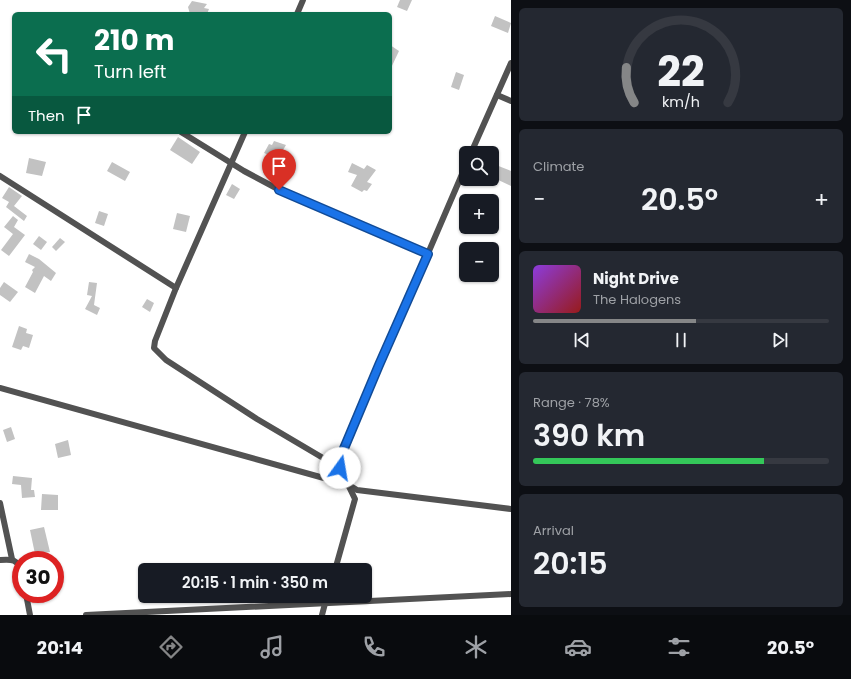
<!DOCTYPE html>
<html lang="en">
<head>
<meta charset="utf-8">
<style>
  :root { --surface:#171b24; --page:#242831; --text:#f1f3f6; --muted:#9ea1a6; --line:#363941; --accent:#858687 }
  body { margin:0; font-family:Poppins,sans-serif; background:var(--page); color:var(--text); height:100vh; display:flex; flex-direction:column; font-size:15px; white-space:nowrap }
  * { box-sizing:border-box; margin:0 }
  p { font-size:13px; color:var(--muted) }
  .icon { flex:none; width:22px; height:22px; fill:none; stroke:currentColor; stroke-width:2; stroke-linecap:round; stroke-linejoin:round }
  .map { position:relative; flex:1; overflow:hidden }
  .sheet { display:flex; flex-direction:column; gap:8px; padding:8px; background:#0d0f14; width:340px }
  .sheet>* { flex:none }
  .top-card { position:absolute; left:12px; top:12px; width:380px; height:122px; border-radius:6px; box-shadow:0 1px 3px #0004; background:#0b6e4f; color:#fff; overflow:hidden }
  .controls { position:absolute; left:459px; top:146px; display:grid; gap:8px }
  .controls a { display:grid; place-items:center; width:40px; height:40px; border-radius:6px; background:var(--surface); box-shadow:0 1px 3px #0004; font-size:20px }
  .speed { position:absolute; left:12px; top:551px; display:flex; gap:8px; font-size:20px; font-weight:700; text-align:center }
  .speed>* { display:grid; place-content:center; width:52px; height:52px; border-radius:50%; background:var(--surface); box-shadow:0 1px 3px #0004; line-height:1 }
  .speed .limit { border:6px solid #d22; background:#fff; color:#111 }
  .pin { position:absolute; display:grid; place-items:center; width:34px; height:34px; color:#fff; margin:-41px -17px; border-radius:50% 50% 50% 0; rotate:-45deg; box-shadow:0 0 4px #0007 }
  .pin .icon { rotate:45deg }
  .me { position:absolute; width:44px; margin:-22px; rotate:13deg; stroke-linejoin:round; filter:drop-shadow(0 0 3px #0008) }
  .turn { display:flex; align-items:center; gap:14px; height:84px; padding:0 16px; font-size:18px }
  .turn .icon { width:52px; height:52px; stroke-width:2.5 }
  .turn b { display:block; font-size:28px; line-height:34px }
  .then { display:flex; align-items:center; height:38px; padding:0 16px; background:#0003; gap:8px; font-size:15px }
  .big { font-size:30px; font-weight:600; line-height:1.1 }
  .sheet .tile { flex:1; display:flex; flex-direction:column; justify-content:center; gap:6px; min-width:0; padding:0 14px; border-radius:6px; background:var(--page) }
  .sheet .dial { align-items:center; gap:0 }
  .dial svg { height:104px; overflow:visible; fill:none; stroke:var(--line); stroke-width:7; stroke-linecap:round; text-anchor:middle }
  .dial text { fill:var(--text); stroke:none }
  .song { display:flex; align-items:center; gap:12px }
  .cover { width:48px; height:48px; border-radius:6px; background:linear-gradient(135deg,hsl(270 70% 55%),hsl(0 70% 35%)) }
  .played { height:4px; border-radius:2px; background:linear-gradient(90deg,var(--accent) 55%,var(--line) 55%) }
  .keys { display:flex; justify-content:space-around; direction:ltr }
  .heat { display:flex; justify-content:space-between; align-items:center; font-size:22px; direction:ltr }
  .charge { height:6px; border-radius:3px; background:linear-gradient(90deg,#34c759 78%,var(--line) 0) }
  .trip { position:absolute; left:138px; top:563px; width:234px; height:40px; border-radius:6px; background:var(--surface); box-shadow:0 1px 3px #0004; font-weight:600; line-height:40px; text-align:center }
  .dock { display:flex; height:64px; justify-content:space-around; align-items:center; background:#090b0e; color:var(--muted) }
  .dock .icon { width:28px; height:28px }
  .dock .current { color:var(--accent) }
  .dock b { font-size:18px; color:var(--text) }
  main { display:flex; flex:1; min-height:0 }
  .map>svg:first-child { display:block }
</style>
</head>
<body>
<main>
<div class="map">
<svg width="511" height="615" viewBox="0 0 511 615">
  <rect width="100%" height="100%" fill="#fff"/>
  <g fill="#c2c2c2">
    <path d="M 400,0 L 412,0 L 407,11 L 397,7 Z"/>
    <path d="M 192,1 L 207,4 L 204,8 L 209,9 L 207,14 L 190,14 L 188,7 Z"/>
    <path d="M 495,16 L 511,23 L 508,33 L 491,26 Z"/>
    <path d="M 390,45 L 399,51 L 390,70 Z"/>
    <path d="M 456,72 L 464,75 L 459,90 L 451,87 Z"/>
    <path d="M 178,137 L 200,152 L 192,164 L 170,150 Z"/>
    <path d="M 274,141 L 286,145 L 276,162 L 267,159 L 269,155 L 264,153 L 269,144 L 272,145 Z"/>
    <path d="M 29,158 L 46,162 L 42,176 L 26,173 Z"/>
    <path d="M 112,162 L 130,172 L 125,181 L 107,171 Z"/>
    <path d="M 352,163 L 364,169 L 367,165 L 376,170 L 367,182 L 372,184 L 367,191 L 364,190 L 362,192 L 351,186 L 357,175 L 348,172 Z"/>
    <path d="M 496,165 L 511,171 L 511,186 L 492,177 Z"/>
    <path d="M 232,184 L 240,189 L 234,199 L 226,195 Z"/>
    <path d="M 9,187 L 22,196 L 14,206 L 27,216 L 24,221 L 6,207 L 9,202 L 2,198 Z"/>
    <path d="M 99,211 L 108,214 L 104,226 L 95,223 Z"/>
    <path d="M 177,213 L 190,216 L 186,232 L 173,229 Z"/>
    <path d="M 13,216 L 18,220 L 14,227 L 25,235 L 9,256 L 1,250 L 13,234 L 4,227 Z"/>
    <path d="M 39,236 L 47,242 L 41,250 L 33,244 Z"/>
    <path d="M 60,238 L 65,242 L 56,251 L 52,247 Z"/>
    <path d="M 29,254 L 39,259 L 56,273 L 51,281 L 44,276 L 35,293 L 25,287 L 33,272 L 32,270 L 35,267 L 25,262 Z"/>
    <path d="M 4,282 L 18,292 L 10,302 L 0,295 L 0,288 Z"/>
    <path d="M 89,282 L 97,283 L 94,305 L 100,308 L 97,315 L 85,309 L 92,296 L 87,295 Z"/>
    <path d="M 147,299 L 154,303 L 150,312 L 142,307 Z"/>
    <path d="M 19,326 L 27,329 L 26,333 L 33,335 L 29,348 L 23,346 L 21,350 L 12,347 Z"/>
    <path d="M 11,427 L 15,439 L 7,442 L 3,430 Z"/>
    <path d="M 68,440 L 71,455 L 58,458 L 55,444 Z"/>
    <path d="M 13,476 L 32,478 L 31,490 L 34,490 L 35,497 L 22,498 L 21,485 L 12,484 Z"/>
    <path d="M 42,494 L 58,495 L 58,510 L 41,510 Z"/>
    <path d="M 44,527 L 50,552 L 35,554 L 30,530 Z"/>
  </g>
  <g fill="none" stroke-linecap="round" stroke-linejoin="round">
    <g stroke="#525252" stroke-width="6">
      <path d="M 297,14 L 303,0"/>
      <path d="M 497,95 L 511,101"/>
      <path d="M 181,132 L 244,171 L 289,195 L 428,254"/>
      <path d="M 245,132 L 176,288 L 155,341 L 154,348 L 166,360 L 257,419 L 340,468"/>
      <path d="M 471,153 L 511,63"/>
      <path d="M 0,176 L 176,288"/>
      <path d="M 0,388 L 349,485 L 357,490 L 511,509"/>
      <path d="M 0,503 L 12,559"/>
      <path d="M 0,560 C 12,559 18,559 21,572"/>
      <path d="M 335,570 L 355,499 L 340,468 L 340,458 L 466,165"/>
      <path d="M 26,594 L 30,615"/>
      <path d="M 86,615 L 511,594"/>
      <path d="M 322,615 L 327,596"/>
    </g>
  </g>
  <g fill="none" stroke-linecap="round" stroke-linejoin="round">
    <g stroke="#114b97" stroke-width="10">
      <path id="route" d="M 279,190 L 428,254 L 379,365 L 340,458 L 340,468"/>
    </g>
    <use href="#route" stroke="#1a73e8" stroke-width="7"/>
  </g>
</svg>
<div class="controls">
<a><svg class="icon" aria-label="search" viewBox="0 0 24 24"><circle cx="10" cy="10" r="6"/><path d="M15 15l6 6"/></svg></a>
<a>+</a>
<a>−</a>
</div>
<div class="speed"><div class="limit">30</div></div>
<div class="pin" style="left:279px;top:190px;background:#d93025"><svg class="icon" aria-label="arrive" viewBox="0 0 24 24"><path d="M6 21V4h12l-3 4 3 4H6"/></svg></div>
<svg class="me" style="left:340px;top:468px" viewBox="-20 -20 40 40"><circle r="19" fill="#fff"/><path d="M0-13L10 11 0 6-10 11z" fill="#1a73e8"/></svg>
<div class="trip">20:15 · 1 min · 350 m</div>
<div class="top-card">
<div class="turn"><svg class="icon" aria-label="left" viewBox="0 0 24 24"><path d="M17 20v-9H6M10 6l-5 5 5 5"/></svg><div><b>210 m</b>Turn left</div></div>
<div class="then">Then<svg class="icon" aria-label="arrive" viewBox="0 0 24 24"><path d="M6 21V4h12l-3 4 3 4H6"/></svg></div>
</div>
</div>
<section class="sheet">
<div class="tile dial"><svg viewBox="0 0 100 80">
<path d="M14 69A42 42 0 1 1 86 69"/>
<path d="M14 69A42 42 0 0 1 8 42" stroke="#858687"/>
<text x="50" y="56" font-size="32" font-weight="700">22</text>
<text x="50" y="72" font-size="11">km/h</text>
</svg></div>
<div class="tile"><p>Climate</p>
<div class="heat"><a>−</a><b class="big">20.5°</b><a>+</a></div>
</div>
<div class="tile">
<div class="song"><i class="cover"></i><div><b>Night Drive</b><p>The Halogens</p></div></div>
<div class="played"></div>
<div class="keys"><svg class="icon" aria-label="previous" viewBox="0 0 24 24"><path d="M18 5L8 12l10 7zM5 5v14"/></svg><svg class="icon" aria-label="pause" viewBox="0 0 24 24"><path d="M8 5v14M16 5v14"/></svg><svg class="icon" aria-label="next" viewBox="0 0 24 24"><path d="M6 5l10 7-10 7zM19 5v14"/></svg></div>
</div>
<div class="tile"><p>Range · 78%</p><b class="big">390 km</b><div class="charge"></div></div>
<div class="tile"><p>Arrival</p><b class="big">20:15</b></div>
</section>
</main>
<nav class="dock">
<b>20:14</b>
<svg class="icon current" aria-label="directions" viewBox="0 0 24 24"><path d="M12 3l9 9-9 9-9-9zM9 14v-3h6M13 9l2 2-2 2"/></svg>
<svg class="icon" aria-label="music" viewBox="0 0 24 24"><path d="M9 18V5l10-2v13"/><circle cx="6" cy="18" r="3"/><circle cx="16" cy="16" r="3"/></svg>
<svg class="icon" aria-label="phone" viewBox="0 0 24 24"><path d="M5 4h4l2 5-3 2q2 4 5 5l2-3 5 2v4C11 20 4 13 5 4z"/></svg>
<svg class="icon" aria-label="climate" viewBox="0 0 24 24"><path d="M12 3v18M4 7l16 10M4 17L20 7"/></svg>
<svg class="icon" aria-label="car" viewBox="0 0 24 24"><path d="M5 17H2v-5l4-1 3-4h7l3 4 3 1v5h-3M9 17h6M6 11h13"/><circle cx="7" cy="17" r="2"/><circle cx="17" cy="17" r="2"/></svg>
<svg class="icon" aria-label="filters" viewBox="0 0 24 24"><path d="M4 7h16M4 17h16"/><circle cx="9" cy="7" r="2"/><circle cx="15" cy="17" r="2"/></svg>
<b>20.5°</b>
</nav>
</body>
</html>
